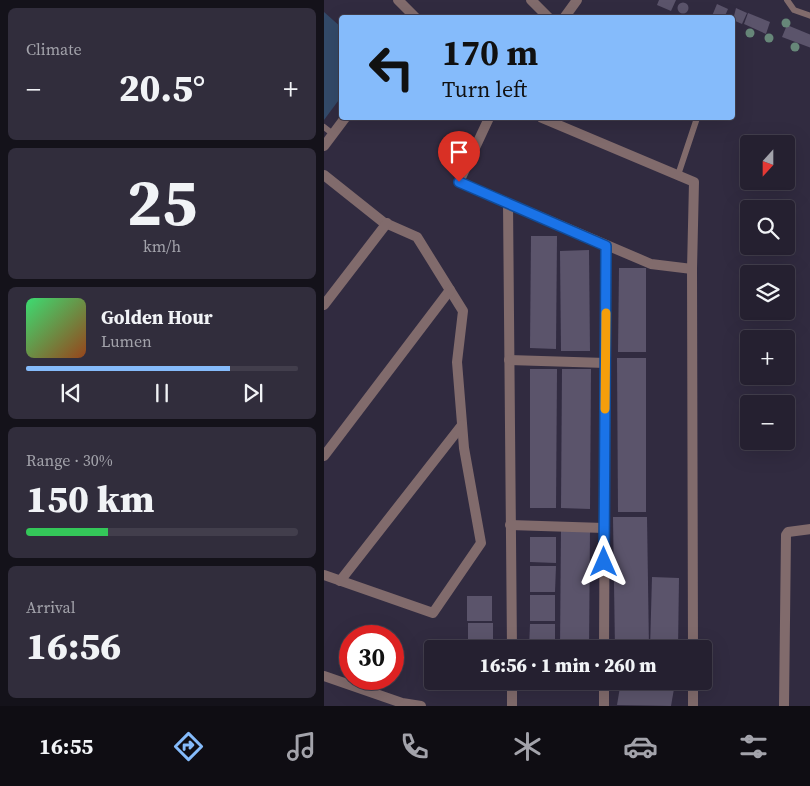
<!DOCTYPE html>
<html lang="en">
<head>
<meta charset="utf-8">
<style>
  :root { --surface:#252030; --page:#312d3c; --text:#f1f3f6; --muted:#a3a3ab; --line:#423e4c; --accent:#85bbfb }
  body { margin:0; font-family:"Source Serif 4",serif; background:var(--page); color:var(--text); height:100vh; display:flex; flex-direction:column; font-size:19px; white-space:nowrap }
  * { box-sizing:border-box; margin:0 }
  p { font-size:16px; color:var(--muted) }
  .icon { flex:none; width:28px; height:28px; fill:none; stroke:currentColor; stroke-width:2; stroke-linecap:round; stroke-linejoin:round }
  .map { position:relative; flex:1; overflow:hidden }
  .details { display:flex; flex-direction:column; gap:8px; padding:8px; background:#14121a; width:324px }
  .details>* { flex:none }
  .banner { position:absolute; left:15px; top:15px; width:396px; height:105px; border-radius:5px; box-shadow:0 5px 20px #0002,0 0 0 1px var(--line); background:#85bbfb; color:#111; overflow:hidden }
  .needle { width:32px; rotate:201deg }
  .controls { position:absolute; left:416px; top:135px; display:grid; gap:10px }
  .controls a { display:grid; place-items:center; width:55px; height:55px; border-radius:5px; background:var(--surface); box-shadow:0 5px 20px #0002,0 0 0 1px var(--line); font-size:25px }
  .speed { position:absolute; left:15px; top:625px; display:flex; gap:10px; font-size:25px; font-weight:700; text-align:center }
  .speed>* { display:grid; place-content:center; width:65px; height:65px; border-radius:50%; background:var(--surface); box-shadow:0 5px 20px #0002,0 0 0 1px var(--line); line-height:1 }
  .speed .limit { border:8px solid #d22; background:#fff; color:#111 }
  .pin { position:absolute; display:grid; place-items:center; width:42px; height:42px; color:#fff; margin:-51px -21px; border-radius:50% 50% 50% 0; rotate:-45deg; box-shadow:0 0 5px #0007 }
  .pin .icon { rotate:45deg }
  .me { position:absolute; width:55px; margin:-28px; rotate:0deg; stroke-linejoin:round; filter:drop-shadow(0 0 4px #0008) }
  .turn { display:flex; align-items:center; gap:18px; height:105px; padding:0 20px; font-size:22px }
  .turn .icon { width:65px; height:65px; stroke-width:2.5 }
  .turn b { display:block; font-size:35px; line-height:42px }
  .big { font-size:38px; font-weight:800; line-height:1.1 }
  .details .widget { flex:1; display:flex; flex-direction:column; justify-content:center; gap:8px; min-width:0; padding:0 18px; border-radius:8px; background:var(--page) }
  .details .dial { align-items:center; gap:0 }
  .dial b { font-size:65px; line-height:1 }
  .song { display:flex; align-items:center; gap:15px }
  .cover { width:60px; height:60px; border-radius:8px; background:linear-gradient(135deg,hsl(140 70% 55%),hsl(20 70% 35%)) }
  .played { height:5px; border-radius:2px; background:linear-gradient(90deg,var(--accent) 75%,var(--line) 75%) }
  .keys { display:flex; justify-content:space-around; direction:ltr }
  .heat { display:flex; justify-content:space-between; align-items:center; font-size:28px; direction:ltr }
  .charge { height:8px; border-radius:4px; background:linear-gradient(90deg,#34c759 30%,var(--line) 0) }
  .trip { position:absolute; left:100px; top:640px; width:288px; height:50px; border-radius:5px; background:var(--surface); box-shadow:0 5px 20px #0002,0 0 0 1px var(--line); font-weight:800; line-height:50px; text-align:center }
  .tabs { display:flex; height:80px; justify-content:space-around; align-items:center; background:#0f0d13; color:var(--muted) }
  .tabs .icon { width:35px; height:35px }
  .tabs .active { color:var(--accent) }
  .tabs b { font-size:22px; color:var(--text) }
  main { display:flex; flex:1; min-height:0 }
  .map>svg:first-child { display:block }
</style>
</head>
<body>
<main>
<section class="details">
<div class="widget"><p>Climate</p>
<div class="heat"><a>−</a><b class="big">20.5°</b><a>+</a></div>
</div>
<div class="widget dial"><b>25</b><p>km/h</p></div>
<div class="widget">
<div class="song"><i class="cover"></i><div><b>Golden Hour</b><p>Lumen</p></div></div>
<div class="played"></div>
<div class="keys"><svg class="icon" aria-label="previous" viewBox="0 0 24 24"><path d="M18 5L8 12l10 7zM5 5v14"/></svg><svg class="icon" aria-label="pause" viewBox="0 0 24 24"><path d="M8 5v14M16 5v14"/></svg><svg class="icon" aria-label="next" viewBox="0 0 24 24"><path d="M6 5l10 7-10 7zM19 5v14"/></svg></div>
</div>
<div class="widget"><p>Range · 30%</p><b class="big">150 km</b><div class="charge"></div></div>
<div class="widget"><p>Arrival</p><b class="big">16:56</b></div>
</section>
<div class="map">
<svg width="487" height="706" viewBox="0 0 487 706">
  <rect width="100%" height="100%" fill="#312b40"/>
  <path fill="#334a69" d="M 0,12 L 18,28 L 17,97 L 0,120 Z"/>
  <g fill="#5b546b">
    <path d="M 335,0 L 352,0 L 347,11 L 333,5 Z"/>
    <circle cx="359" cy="8" r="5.5"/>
    <path d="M 393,4 L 404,9 L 400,18 L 388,16 Z"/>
    <path d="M 412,8 L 423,13 L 418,24 L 409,20 Z"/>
    <path d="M 424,13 L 446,22 L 442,34 L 420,24 Z"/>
    <path d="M 463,25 L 487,35 L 487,48 L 458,37 Z"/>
    <path d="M 207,236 L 233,236 L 232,349 L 206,348 Z"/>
    <path d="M 265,250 L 266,351 L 237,351 L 236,251 Z"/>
    <path d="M 295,268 L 322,268 L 322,352 L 294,352 Z"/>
    <path d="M 293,358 L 322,358 L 322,512 L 294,512 Z"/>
    <path d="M 206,369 L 233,369 L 232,508 L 206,508 Z"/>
    <path d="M 238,369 L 267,369 L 266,509 L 237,508 Z"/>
    <path d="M 289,517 L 323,517 L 325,649 L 291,649 Z"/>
    <path d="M 237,530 L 266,530 L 265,649 L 236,649 Z"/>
    <path d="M 206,537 L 232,537 L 232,563 L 206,562 Z"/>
    <path d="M 206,566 L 232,566 L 231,592 L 206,592 Z"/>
    <path d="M 328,577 L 355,578 L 354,649 L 326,649 Z"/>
    <rect x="206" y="595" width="25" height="26"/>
    <rect x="143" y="596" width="25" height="25"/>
    <rect x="144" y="623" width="25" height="26"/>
    <path d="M 206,624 L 231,624 L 231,649 L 205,649 Z"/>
    <path d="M 297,681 L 340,681 L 351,683 L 347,706 L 293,705 Z"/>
  </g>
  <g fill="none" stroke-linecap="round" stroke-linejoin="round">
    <g stroke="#816b6c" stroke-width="6">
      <path d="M 463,0 L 470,10 L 487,16"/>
      <path d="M 0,127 L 9,134"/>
      <path d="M 354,175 L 373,118"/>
    </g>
    <g stroke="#816b6c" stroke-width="10">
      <path d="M 74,0 L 92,18"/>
      <path d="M 207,0 L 225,18"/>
      <path d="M 240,18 L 253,0"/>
      <path d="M 165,118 L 135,182 L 327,264 L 368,269"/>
      <path d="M 218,118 L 370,182 L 368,269 L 369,649"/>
      <path d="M 0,146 L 21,118"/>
      <path d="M 0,175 L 59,222 L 93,237 L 139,311 L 133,362 L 140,448 L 157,543 L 109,613 L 0,575"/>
      <path d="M 184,203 L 188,649"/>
      <path d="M 0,305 L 63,223"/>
      <path d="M 185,360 L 282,363"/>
      <path d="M 0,456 L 126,290"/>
      <path d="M 186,525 L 280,528"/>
      <path d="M 16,581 L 138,425"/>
      <path d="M 280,649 L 282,246"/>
      <path d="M 0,676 L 78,703 L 97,706"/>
      <path d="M 369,681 L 369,706"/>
      <path d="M 188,706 L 188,681"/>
      <path d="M 280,706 L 280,681"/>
      <path d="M 460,706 L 462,535 L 464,532 L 487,529"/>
    </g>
  </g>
  <g fill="#678779">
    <circle cx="462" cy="23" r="4.5"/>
    <circle cx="426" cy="33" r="4.5"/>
    <circle cx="445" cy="38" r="4.5"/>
    <circle cx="471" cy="47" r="4.5"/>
  </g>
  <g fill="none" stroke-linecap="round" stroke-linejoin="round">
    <g stroke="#114b97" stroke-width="12">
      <path id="route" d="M 135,182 L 282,246 L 280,562"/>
    </g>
    <use href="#route" stroke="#1a73e8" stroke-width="9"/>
    <path stroke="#f59e0b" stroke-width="9" d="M 281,409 L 282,313"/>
  </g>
</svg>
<div class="controls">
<a><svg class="needle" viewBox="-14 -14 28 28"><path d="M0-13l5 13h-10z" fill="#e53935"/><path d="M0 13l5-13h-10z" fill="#a3a3ab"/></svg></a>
<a><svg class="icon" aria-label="search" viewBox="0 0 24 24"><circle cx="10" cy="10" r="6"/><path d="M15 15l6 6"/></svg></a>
<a><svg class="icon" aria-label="layers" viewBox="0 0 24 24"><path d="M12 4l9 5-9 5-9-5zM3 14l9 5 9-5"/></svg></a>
<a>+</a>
<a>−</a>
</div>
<div class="speed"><div class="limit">30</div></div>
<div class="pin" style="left:135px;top:182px;background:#d93025"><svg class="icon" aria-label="arrive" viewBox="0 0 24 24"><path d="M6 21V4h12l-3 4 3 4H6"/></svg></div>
<svg class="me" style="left:280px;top:562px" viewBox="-20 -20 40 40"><path d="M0-17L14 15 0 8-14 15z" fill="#1a73e8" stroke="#fff" stroke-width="4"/></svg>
<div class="trip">16:56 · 1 min · 260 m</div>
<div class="banner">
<div class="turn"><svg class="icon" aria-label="left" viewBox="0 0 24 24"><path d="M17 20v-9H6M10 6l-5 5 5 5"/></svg><div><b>170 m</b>Turn left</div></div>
</div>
</div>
</main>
<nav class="tabs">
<b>16:55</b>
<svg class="icon active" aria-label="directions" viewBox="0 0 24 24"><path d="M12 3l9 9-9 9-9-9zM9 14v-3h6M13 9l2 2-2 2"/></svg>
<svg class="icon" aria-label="music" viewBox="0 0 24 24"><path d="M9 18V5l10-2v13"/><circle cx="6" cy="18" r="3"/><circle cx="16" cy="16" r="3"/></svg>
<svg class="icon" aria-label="phone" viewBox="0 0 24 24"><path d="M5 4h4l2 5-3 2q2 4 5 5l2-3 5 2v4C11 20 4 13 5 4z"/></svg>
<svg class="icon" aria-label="climate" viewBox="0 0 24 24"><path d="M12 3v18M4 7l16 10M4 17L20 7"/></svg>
<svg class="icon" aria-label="car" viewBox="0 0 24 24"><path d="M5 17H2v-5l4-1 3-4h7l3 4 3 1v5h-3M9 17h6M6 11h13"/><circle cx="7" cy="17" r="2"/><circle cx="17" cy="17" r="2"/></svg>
<svg class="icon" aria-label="filters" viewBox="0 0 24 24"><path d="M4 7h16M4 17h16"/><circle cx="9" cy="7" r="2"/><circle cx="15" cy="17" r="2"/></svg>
</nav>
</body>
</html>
